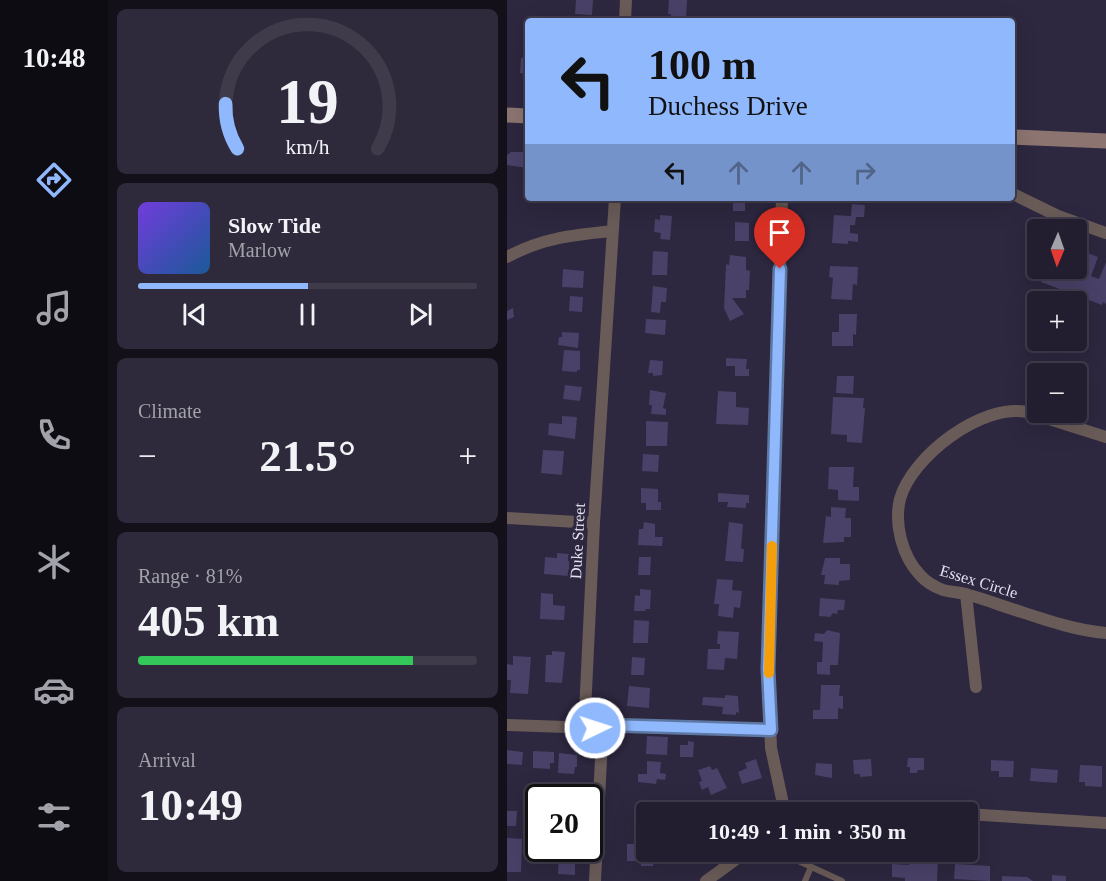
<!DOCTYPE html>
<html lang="en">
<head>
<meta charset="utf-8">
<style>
  :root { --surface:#221d2f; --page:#2e2a3b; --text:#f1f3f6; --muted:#a2a2aa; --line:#3f3b4b; --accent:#90b8fd }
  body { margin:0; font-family:"Times New Roman",serif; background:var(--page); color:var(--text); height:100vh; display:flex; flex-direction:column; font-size:22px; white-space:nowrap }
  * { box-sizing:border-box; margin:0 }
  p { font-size:20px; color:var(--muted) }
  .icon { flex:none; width:33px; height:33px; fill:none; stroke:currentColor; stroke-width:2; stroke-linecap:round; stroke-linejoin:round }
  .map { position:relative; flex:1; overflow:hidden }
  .panel { display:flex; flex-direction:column; gap:9px; padding:9px; background:#13101a; width:399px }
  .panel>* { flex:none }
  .guide { position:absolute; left:18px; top:18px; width:490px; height:183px; border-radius:6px; box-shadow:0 6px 24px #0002,0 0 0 2px var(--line); background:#90b8fd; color:#111; overflow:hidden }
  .needle { width:39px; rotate:182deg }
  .buttons { position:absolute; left:520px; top:219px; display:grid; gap:12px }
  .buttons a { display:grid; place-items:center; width:60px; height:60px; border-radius:6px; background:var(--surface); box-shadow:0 6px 24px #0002,0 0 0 2px var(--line); font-size:30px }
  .speed { position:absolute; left:18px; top:784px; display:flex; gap:12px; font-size:30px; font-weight:700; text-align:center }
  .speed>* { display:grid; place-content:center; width:78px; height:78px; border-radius:50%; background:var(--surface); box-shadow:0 6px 24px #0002,0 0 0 2px var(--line); line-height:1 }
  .speed .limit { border:3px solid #111; border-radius:9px; background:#fff; color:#111 }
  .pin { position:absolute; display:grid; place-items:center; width:51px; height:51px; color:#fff; margin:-62px -26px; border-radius:50% 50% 50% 0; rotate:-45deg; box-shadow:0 0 6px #0007 }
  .pin .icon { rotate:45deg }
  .me { position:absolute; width:66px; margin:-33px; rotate:86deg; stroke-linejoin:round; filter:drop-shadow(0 0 4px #0008) }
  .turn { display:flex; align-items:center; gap:21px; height:126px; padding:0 24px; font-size:27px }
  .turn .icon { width:78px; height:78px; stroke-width:2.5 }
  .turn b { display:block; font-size:42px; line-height:51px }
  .lanes { display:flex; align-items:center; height:57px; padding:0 24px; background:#0003; justify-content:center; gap:30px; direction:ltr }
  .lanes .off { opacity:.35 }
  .big { font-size:45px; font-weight:800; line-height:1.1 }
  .panel .widget { flex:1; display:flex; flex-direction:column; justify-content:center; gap:9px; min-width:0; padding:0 21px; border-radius:9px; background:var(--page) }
  .panel .dial { align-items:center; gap:0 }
  .dial svg { height:156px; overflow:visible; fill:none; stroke:var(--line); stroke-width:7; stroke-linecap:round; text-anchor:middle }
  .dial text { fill:var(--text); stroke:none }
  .song { display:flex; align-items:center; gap:18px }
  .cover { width:72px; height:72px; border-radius:9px; background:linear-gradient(135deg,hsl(260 70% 55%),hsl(210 70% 35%)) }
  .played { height:6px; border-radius:3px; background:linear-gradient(90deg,var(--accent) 50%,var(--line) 50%) }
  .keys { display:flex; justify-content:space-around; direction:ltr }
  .heat { display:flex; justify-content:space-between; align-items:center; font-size:33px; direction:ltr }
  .charge { height:9px; border-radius:4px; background:linear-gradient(90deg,#34c759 81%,var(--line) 0) }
  .trip { position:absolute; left:129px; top:802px; width:342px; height:60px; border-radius:6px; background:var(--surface); box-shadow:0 6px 24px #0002,0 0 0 2px var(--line); font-weight:800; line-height:60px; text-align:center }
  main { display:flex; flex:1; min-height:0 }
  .tabs { display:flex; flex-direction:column; width:108px; justify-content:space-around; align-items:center; background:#0e0c13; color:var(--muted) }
  .tabs .icon { width:42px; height:42px }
  .tabs .on { color:var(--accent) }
  .tabs b { font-size:27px; color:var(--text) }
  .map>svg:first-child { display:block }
</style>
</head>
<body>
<main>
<nav class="tabs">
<b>10:48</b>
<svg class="icon on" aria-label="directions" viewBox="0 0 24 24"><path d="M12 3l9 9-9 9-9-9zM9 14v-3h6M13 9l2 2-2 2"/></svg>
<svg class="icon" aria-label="music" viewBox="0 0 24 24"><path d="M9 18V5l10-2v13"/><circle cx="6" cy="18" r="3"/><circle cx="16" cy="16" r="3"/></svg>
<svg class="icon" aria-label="phone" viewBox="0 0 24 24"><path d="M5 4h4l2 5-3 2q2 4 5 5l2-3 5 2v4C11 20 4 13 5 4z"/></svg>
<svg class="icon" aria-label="climate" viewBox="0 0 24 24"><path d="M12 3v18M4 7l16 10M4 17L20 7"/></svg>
<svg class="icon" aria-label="car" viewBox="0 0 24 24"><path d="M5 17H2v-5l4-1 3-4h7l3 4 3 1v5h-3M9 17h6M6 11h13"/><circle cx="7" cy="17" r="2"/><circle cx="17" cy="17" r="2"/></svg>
<svg class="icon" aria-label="filters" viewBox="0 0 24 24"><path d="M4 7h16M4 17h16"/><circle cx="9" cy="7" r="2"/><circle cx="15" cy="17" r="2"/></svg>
</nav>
<section class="panel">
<div class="widget dial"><svg viewBox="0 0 100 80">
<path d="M14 69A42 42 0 1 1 86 69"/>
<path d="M14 69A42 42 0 0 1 8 46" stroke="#90b8fd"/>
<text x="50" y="56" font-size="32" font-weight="700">19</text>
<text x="50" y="72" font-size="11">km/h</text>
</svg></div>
<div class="widget">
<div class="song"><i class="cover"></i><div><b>Slow Tide</b><p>Marlow</p></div></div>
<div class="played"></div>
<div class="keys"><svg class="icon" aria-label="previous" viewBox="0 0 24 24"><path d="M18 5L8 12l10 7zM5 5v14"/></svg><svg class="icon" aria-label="pause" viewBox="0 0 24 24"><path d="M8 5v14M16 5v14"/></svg><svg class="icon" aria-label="next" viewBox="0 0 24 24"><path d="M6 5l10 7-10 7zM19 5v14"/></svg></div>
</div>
<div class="widget"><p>Climate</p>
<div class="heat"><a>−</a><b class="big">21.5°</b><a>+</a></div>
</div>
<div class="widget"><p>Range · 81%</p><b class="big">405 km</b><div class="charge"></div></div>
<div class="widget"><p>Arrival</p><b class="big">10:49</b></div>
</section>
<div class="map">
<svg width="599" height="881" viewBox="0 0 599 881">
  <rect width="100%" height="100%" fill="#2d273f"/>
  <g fill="#4a4168">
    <path d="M 69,0 L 86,0 L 85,15 L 68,14 Z"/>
    <path d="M 162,0 L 180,0 L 179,21 L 164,21 L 164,14 L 161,14 Z"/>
    <path d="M 14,58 L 21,58 L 21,74 L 13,73 Z"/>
    <path d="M 4,152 L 21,152 L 21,168 L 0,165 L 0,155 Z"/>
    <rect x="226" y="198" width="12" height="13"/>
    <path d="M 345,204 L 358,205 L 357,217 L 349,217 L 348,225 L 343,225 L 343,233 L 351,234 L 351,242 L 341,241 L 341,244 L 325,243 L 327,215 L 344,216 Z"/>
    <path d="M 153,215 L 165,216 L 163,240 L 153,239 L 154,233 L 147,232 L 148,219 L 153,220 Z"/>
    <path d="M 228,222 L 242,223 L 242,241 L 228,241 Z"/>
    <path d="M 570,249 L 591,257 L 584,276 L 592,279 L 599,262 L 599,304 L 596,302 L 595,305 L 534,282 L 539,268 L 570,268 Z"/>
    <path d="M 146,251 L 161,252 L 160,275 L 145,275 Z"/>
    <path d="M 223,255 L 239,257 L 239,270 L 243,271 L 242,290 L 239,290 L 239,298 L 225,298 L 237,314 L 223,321 L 217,308 L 219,264 L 222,265 Z"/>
    <path d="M 323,266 L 351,267 L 350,285 L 346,284 L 345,300 L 324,299 L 326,278 L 322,277 Z"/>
    <path d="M 56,269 L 77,271 L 76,288 L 55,287 Z"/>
    <path d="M 146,286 L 160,288 L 159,302 L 154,302 L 153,313 L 144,312 Z"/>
    <path d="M 63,296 L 76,297 L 75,312 L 62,311 Z"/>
    <path d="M 6,308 L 7,317 L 0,320 L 0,311 Z"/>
    <path d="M 332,314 L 350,314 L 349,335 L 346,334 L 346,346 L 325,346 L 325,332 L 332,332 Z"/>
    <path d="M 139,319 L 159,320 L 158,335 L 138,333 Z"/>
    <path d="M 55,332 L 72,333 L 71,348 L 51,345 L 52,337 L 55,337 Z"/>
    <path d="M 57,350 L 73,351 L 73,370 L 70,370 L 70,372 L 55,371 Z"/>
    <path d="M 219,358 L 240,359 L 239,369 L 242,369 L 242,376 L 228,376 L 228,366 L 219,366 Z"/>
    <path d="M 143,360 L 156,361 L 155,375 L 146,376 L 146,373 L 141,373 Z"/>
    <path d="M 330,376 L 347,376 L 346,394 L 329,393 Z"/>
    <path d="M 58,385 L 75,387 L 73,401 L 56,399 Z"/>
    <path d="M 143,390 L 159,393 L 156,408 L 159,409 L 159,415 L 144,414 L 145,405 L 142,405 Z"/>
    <path d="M 211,391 L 229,392 L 229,407 L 242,408 L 241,425 L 209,424 Z"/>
    <path d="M 326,397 L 357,398 L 356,408 L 358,408 L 355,443 L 340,442 L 340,435 L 324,434 Z"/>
    <path d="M 55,416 L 70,417 L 68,439 L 41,435 L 42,423 L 55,424 Z"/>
    <path d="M 139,421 L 161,422 L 160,446 L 139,446 Z"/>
    <path d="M 36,450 L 57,451 L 55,475 L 34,473 Z"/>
    <path d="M 136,454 L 152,455 L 151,472 L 135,471 Z"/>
    <path d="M 322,467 L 347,467 L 346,487 L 352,487 L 352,501 L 331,500 L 331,490 L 321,489 Z"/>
    <path d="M 134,488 L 151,489 L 151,502 L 154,502 L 154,510 L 139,510 L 139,503 L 134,503 Z"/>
    <path d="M 211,493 L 242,495 L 242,503 L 239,503 L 239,508 L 220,507 L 221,502 L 211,502 Z"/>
    <path d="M 324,507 L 339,508 L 338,518 L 344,518 L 344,537 L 337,537 L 337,542 L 316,543 L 319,516 L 324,517 Z"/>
    <path d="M 137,522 L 148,524 L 148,537 L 156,537 L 155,546 L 131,545 L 132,529 L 136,529 Z"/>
    <path d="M 222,522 L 236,524 L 234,549 L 237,549 L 236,562 L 218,561 Z"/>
    <path d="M 50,553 L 62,554 L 62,576 L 37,574 L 38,557 L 50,558 Z"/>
    <path d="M 132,557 L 144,557 L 143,575 L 131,575 Z"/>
    <path d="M 318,558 L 333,558 L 333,564 L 343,564 L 343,580 L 332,581 L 332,585 L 317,584 L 318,575 L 314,575 Z"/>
    <path d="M 210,579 L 226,580 L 225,590 L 235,591 L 233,608 L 227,607 L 226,618 L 211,616 L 212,604 L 207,604 Z"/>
    <path d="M 133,589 L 144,590 L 143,609 L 139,609 L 138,611 L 127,611 L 128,595 L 133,596 Z"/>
    <path d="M 34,593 L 46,594 L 46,605 L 58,606 L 57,620 L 33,619 Z"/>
    <path d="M 313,598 L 338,600 L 337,610 L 331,610 L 330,614 L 326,613 L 323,617 L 312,616 Z"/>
    <path d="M 127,620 L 142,621 L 141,643 L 126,643 Z"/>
    <path d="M 320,630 L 333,633 L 331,665 L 323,665 L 323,675 L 310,674 L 310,662 L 315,662 L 316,642 L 307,641 L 308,633 L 317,634 Z"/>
    <path d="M 211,631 L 232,632 L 230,659 L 218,658 L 217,670 L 200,669 L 201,649 L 213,649 L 213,644 L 210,644 Z"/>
    <path d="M 45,651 L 58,652 L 55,683 L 38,682 L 39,655 L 45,655 Z"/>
    <path d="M 6,656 L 24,657 L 21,694 L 3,693 L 4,680 L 0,680 L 0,664 L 6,665 Z"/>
    <path d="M 125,657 L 138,658 L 137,675 L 124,675 Z"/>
    <path d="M 314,685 L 333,685 L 332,696 L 336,696 L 336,709 L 331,708 L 331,719 L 306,719 L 306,710 L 313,710 Z"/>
    <path d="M 122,686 L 143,688 L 142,708 L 120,706 Z"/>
    <path d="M 218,695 L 231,696 L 232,713 L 229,712 L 229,715 L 215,714 L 216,707 L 195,705 L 196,697 L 218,698 Z"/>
    <path d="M 140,736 L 161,737 L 160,755 L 139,754 Z"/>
    <path d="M 181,741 L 187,742 L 186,757 L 173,757 L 173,745 L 181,745 Z"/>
    <path d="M 0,750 L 16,752 L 15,765 L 0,764 Z"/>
    <path d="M 26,751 L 47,752 L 47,763 L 43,763 L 43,769 L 26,768 Z"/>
    <path d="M 52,753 L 70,755 L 70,767 L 68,767 L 67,774 L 51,773 Z"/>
    <path d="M 401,758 L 417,758 L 417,770 L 411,770 L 410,773 L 403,773 L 403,767 L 400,767 Z"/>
    <path d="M 249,759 L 255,778 L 235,784 L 231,772 L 240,768 L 238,763 Z"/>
    <path d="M 364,759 L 365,776 L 353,777 L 353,774 L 347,774 L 346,760 Z"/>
    <path d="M 484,760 L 507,761 L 506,777 L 492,777 L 492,771 L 484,771 Z"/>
    <path d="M 140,761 L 154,762 L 153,773 L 159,774 L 158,780 L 150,779 L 149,784 L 131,782 L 131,774 L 140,774 Z"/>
    <path d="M 309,763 L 325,764 L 325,778 L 308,775 Z"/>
    <path d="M 573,765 L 595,766 L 595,787 L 578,786 L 578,782 L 572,782 Z"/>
    <path d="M 203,766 L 205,770 L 210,768 L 220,788 L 204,795 L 201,787 L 195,790 L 192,782 L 195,781 L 191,770 Z"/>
    <path d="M 524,768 L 551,770 L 550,783 L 523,781 Z"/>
    <path d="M 0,811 L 10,811 L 9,826 L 0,826 Z"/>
    <path d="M 0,838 L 15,839 L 14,872 L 0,872 Z"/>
    <path d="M 120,844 L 140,844 L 140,852 L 148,852 L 146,866 L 134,866 L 134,861 L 120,861 Z"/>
    <path d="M 52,849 L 68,849 L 68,875 L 51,874 Z"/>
    <path d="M 403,856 L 431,857 L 430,881 L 398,881 L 398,878 L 385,877 L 385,864 L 402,865 Z"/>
    <path d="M 448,864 L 483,866 L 483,881 L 447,879 Z"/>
    <path d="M 545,875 L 559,876 L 559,881 L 545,881 Z"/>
    <path d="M 495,876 L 520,877 L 526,881 L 495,881 Z"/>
  </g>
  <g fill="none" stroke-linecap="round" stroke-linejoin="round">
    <g stroke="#695b57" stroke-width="6">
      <path d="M 88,728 L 99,725 L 264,730"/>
      <path d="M 286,852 L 287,859 L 335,881"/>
      <path d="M 298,881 L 304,867"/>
    </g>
    <g stroke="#695b57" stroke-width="12">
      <path d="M 118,21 L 119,0"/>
      <path d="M 506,194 L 551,216 L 599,233"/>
      <path d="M 275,198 L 261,669 L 264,748 L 278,813"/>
      <path d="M 0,257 C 35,238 66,235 105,231"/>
      <path d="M 599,437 L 520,412 C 475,403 405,456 393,499 C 387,524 395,556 413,575 C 419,582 428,587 436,590 C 443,592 451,592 458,594 C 470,597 482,601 493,605 C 528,616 563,630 599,633"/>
      <path d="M 0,518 L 87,523"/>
      <path d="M 459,594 L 469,687"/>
      <path d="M 0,725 L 88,728"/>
      <path d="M 338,813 L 367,809 L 445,813"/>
      <path d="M 460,814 L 599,823"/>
      <path d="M 88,881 L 95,739 L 78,712 L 87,523 L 108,198"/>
      <path d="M 199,881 L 239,852"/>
    </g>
    <g stroke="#8c7570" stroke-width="15">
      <path d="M 0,115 L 21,116"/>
      <path d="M 506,137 L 599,141"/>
    </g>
  </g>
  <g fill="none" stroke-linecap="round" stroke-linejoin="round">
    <g stroke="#5e78a4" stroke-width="15">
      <path id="route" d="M 88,728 L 99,725 L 264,730 L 261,669 L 273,269"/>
    </g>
    <use href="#route" stroke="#90b8fd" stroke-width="10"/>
    <path stroke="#f59e0b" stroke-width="10" d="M 262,673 L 265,546"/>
  </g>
  <g text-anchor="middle" stroke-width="6" stroke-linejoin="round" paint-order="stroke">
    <g font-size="16" fill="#e4e1f1" stroke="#2d273f">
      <text transform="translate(70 541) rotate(-87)" y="6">Duke Street</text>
      <text transform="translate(472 581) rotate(17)" y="6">Essex Circle</text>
    </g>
  </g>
</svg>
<div class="buttons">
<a><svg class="needle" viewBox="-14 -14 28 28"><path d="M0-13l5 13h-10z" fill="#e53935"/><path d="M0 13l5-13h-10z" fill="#a2a2aa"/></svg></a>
<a>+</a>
<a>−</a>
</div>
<div class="speed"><div class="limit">20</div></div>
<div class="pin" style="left:273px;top:269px;background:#d93025"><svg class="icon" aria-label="arrive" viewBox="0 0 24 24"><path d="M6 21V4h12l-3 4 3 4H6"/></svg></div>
<svg class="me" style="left:88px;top:728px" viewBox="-20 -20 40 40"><circle r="17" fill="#90b8fd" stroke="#fff" stroke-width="3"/><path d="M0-11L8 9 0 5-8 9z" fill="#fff"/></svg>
<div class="trip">10:49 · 1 min · 350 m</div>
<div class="guide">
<div class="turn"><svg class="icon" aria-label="left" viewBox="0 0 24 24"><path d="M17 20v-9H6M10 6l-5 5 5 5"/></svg><div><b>100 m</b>Duchess Drive</div></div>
<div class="lanes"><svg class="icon" aria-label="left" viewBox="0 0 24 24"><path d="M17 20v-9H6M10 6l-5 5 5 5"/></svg><svg class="icon off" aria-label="ahead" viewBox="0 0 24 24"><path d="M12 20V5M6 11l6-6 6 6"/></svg><svg class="icon off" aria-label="ahead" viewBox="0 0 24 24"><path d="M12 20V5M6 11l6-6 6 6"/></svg><svg class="icon off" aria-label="right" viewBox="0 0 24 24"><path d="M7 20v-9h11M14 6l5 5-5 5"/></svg></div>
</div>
</div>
</main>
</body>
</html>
